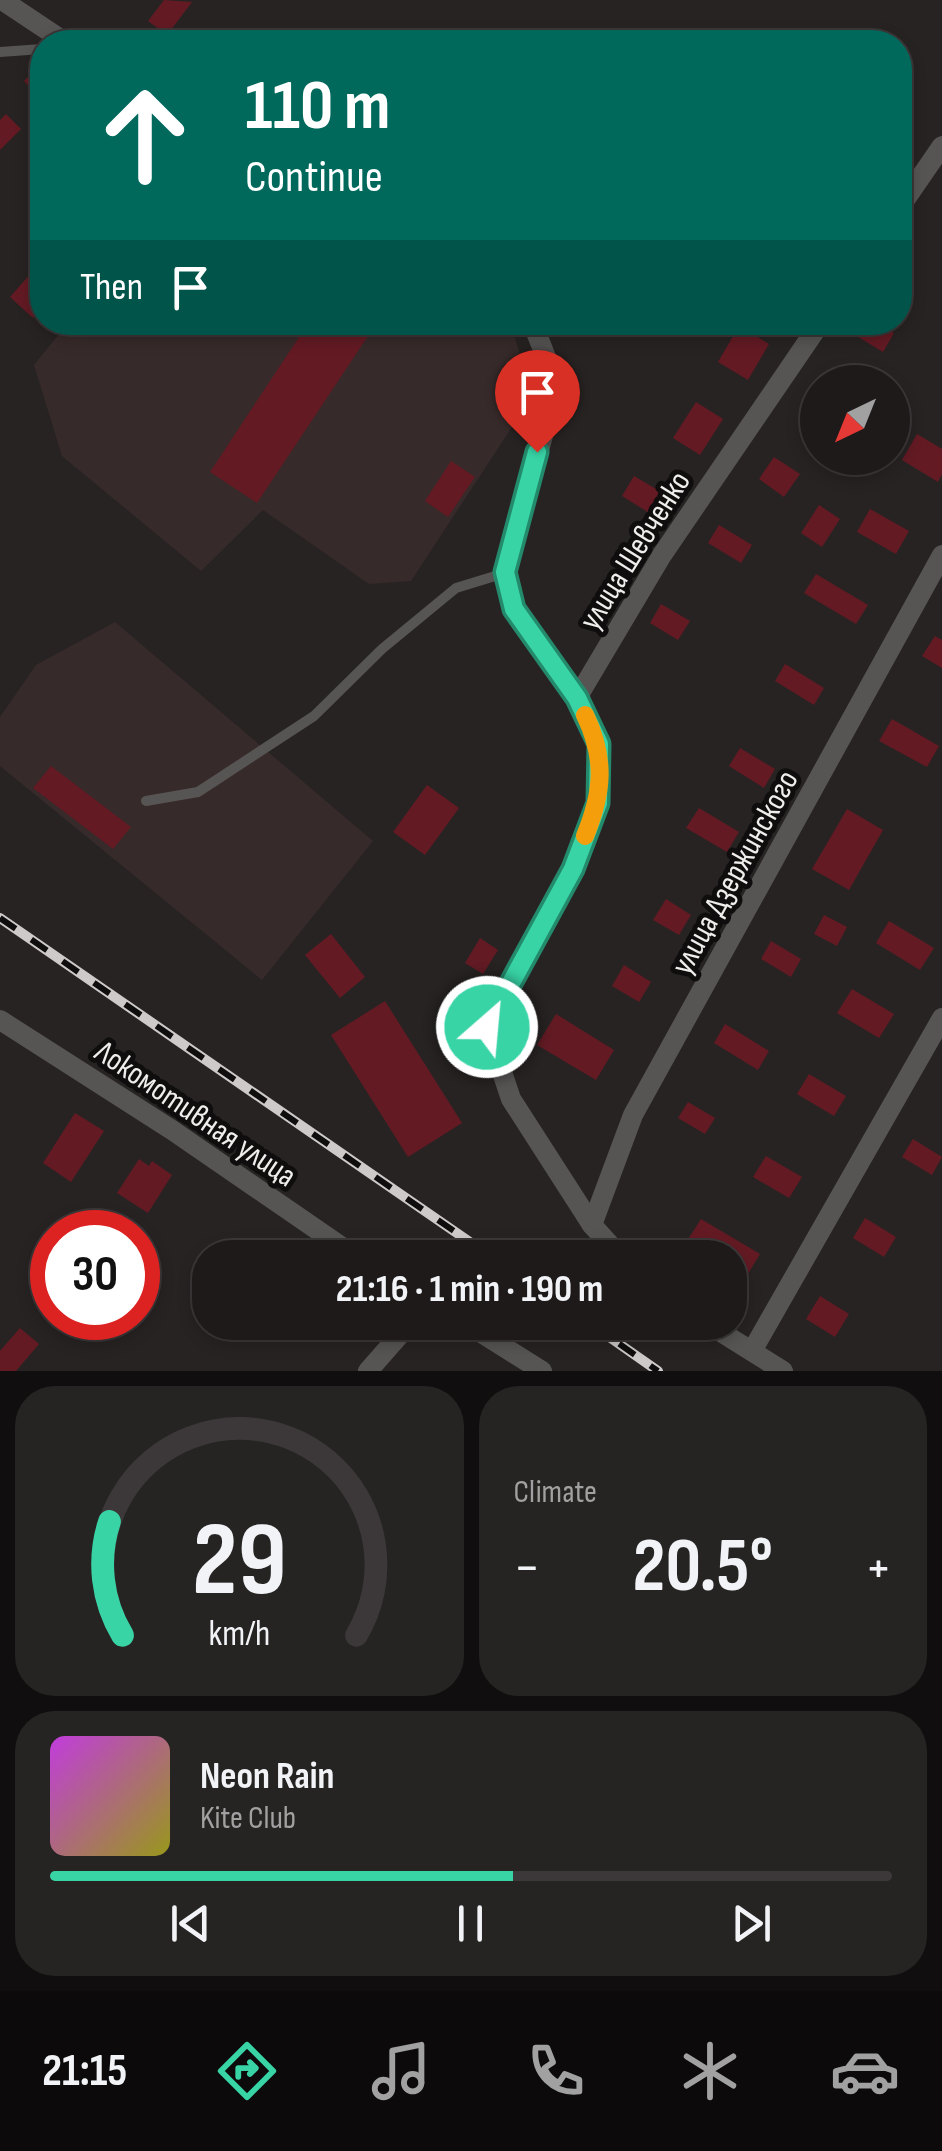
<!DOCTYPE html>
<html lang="en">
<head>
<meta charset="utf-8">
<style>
  :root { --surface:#1e1a1a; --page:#262323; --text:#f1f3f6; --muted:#a1a1a2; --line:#3c3839; --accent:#38d4a6 }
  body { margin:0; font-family:"Sofia Sans Condensed",sans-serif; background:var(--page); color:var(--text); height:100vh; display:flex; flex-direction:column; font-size:38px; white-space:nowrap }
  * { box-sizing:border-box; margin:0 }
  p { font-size:32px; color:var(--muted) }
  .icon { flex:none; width:55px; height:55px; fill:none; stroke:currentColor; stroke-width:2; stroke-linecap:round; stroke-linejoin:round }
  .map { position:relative; height:1371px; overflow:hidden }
  .panel { display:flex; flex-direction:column; gap:15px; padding:15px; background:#100e0e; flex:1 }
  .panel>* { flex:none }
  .hud { position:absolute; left:30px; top:30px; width:882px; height:305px; border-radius:40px; box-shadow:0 5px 15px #0003,0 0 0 2px var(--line); background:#00695c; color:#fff; overflow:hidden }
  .needle { width:65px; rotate:223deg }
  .controls { position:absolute; left:800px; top:365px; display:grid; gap:20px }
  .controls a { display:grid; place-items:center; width:110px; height:110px; border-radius:50%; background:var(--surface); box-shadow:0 5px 15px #0003,0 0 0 2px var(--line); font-size:50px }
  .speed { position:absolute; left:30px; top:1210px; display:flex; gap:20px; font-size:50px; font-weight:700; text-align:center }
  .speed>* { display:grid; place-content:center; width:130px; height:130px; border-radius:50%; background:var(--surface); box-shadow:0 5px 15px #0003,0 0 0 2px var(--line); line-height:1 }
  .speed .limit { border:15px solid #d22; background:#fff; color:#111 }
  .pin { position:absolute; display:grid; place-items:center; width:85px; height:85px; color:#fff; margin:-102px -42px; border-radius:50% 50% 50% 0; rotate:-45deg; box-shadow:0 0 10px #0007 }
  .pin .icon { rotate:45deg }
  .me { position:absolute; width:110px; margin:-55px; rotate:27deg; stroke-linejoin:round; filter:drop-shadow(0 0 8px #0008) }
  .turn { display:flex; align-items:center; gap:35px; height:210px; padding:0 50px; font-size:45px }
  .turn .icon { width:130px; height:130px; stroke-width:2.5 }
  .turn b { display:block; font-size:70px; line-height:85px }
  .then { display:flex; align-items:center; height:95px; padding:0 50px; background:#0003; gap:20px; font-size:38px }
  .big { font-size:75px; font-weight:700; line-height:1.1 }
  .panel .widget { flex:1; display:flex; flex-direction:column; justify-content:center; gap:15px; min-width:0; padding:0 35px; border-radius:40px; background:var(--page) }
  .panel .dial { align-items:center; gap:0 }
  .dial svg { height:260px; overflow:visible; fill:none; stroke:var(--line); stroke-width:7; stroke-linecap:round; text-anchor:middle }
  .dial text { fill:var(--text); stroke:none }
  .song { display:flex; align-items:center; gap:30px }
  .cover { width:120px; height:120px; border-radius:15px; background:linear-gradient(135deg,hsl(290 70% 55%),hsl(60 70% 35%)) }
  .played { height:10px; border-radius:5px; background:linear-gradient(90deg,var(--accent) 55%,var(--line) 55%) }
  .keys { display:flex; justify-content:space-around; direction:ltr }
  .heat { display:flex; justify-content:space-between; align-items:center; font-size:55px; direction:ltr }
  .panel .tiles { flex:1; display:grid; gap:15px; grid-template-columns:1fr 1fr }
  .widget:last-child { grid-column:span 2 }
  .trip { position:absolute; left:192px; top:1240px; width:555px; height:100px; border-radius:40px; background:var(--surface); box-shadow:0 5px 15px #0003,0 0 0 2px var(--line); font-weight:700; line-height:100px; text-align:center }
  .tabs { display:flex; height:160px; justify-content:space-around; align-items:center; background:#0c0a0a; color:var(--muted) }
  .tabs .icon { width:70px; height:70px }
  .tabs .active { color:var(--accent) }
  .tabs b { font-size:45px; color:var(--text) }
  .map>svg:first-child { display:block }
</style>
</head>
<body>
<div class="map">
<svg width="942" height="1371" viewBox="0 0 942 1371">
  <rect width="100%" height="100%" fill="#282323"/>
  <g fill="#372a2a">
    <path d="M 510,322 L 529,383 L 527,404 L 411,581 L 369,584 L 263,510 L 201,571 L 62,456 L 34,365 L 68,323 Z"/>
    <path d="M 115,622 L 373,841 L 262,980 L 0,766 L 0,717 L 36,665 Z"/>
  </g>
  <g fill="#631a23">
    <path d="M 164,0 L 192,2 L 167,35 L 148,21 Z"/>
    <path d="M 42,63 L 42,100 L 24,81 Z"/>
    <path d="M 6,114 L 21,129 L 0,150 L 0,120 Z"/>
    <path d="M 33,271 L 42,280 L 42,307 L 33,318 L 10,297 Z"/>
    <path d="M 309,322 L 361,322 L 372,330 L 257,503 L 210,472 Z"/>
    <path d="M 862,322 L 876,322 L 894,333 L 883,352 L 855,335 Z"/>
    <path d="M 739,326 L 769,344 L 748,380 L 718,362 Z"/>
    <path d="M 696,402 L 723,419 L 700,455 L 673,438 Z"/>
    <path d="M 917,434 L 942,449 L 942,474 L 938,482 L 902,460 Z"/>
    <path d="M 774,457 L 800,474 L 784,497 L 759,479 Z"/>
    <path d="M 451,461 L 475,477 L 448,517 L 425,501 Z"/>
    <path d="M 634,476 L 663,493 L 651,514 L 622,496 Z"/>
    <path d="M 819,505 L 840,519 L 822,547 L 801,533 Z"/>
    <path d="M 870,509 L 909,531 L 896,554 L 857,532 Z"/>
    <path d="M 719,525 L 752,545 L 741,563 L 708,543 Z"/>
    <path d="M 816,574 L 868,605 L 856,624 L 804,593 Z"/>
    <path d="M 661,604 L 690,621 L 678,640 L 650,623 Z"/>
    <path d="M 935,636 L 942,640 L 942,668 L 922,656 Z"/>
    <path d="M 785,664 L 824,688 L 814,705 L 775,681 Z"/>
    <path d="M 892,719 L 939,746 L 927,767 L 879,741 Z"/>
    <path d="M 740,748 L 775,769 L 764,788 L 729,766 Z"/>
    <path d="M 51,766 L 131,827 L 113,849 L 33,788 Z"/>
    <path d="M 427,785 L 459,808 L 425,855 L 393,832 Z"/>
    <path d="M 699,808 L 739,832 L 727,852 L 686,828 Z"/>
    <path d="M 847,809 L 883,830 L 849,890 L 812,869 Z"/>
    <path d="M 666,899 L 691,915 L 679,935 L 653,920 Z"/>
    <path d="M 824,915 L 847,927 L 837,946 L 814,934 Z"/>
    <path d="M 889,921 L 934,948 L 920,970 L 876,943 Z"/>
    <path d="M 331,934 L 365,977 L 340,998 L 305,955 Z"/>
    <path d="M 480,938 L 498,950 L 483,974 L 465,963 Z"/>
    <path d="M 771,941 L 801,959 L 791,977 L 761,959 Z"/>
    <path d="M 624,965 L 651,982 L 639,1002 L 612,986 Z"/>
    <path d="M 852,989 L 894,1014 L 879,1038 L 837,1013 Z"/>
    <path d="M 385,1001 L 462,1123 L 408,1157 L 331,1035 Z"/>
    <path d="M 556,1014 L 614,1050 L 596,1080 L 537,1045 Z"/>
    <path d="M 725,1024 L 769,1051 L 758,1070 L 714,1043 Z"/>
    <path d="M 809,1074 L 846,1096 L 834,1116 L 797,1094 Z"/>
    <path d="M 688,1102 L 715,1118 L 705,1134 L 678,1118 Z"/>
    <path d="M 75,1113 L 104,1131 L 71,1182 L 43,1163 Z"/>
    <path d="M 913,1139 L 942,1157 L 932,1175 L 902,1157 Z"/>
    <path d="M 766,1156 L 802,1177 L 789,1198 L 753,1177 Z"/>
    <path d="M 139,1159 L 149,1166 L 152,1161 L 172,1175 L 148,1213 L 117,1193 Z"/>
    <path d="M 865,1218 L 896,1237 L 884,1257 L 853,1238 Z"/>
    <path d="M 701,1219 L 760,1254 L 746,1277 L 730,1267 L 730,1258 L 714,1258 L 687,1241 Z"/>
    <path d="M 820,1296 L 849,1314 L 835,1337 L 806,1319 Z"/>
    <path d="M 332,1322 L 360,1322 L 348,1339 L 330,1325 Z"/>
    <path d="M 20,1328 L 39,1344 L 16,1371 L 0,1371 L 0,1351 Z"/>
  </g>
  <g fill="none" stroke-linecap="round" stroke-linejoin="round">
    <g stroke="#575454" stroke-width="10">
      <path d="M 0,52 L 42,49"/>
      <path d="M 146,801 L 198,792 L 314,716 L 382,649 L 456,588 L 505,573"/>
    </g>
    <g stroke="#575454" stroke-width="20">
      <path d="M 2,0 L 65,42"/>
      <path d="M 900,207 L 942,146"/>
      <path d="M 532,322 L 557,385 L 505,573 L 514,609 L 577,698"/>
      <path d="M 0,1020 L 172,1130 L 358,1258"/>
      <path d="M 592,1225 L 633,1115 L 942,555"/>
      <path d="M 622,1258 L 592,1225 L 511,1099 L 487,1027 L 573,869 L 599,803 L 599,744 L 577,698 L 662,555 L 821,322"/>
      <path d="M 464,1322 L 542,1371"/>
      <path d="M 705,1322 L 783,1371"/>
      <path d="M 752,1351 L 942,1018"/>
      <path d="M 368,1371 L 411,1322"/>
    </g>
    <g stroke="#cfcaca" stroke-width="10">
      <g id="rail">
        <path d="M 0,918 L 493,1258"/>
        <path d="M 588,1322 L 658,1371"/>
      </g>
    </g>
    <use href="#rail" stroke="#0f0d0d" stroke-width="6" stroke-dasharray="19" stroke-linecap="butt"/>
  </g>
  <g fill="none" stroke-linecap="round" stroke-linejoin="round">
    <g stroke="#248a6c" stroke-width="25">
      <path id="route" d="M 487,1027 L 573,869 L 598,803 L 599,744 L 577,698 L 514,609 L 505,572 L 537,452"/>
    </g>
    <use href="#route" stroke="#38d4a6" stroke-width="18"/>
    <path stroke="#f59e0b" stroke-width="18" d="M 585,715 C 606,759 603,792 585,836"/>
  </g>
  <g text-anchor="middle" stroke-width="10" stroke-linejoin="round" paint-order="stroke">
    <g font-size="32" fill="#f1eded" stroke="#0f0d0d">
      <text transform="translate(634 550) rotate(-58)" y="11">улица Шевченко</text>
      <text transform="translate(734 872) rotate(-61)" y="11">улица Дзержинского</text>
      <text transform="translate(196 1113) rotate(34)" y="11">Локомотивная улица</text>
    </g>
  </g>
</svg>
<div class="controls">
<a><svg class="needle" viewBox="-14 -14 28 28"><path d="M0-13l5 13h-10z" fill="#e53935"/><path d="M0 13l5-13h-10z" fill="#a1a1a2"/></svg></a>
</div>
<div class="speed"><div class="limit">30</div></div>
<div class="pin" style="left:537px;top:452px;background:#d93025"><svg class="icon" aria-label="arrive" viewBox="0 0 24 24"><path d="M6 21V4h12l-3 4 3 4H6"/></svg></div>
<svg class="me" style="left:487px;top:1027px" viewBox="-20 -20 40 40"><circle r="17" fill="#38d4a6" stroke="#fff" stroke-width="3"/><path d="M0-11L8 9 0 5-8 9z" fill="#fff"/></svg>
<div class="trip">21:16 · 1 min · 190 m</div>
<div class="hud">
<div class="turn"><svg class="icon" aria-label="ahead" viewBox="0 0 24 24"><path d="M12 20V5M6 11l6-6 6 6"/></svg><div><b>110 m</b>Continue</div></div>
<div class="then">Then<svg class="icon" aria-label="arrive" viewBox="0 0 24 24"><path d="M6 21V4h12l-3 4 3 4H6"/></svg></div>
</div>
</div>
<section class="panel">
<div class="tiles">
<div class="widget dial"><svg viewBox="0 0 100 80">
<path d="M14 69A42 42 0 1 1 86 69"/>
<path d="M14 69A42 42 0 0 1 10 34" stroke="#38d4a6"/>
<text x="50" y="56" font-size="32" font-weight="700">29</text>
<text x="50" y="72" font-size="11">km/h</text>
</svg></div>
<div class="widget"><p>Climate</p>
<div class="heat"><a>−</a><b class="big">20.5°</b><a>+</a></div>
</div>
<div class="widget">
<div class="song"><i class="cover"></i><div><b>Neon Rain</b><p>Kite Club</p></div></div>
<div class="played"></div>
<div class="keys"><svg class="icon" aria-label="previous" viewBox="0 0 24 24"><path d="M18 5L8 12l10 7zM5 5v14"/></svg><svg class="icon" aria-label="pause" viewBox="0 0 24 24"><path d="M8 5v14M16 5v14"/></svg><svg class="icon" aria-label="next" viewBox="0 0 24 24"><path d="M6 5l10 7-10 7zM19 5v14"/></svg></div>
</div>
</div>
</section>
<nav class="tabs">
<b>21:15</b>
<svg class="icon active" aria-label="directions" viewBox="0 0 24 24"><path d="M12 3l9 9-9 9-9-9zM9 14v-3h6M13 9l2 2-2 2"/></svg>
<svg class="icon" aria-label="music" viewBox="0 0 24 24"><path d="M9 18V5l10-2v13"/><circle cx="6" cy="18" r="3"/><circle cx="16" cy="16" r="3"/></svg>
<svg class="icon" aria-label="phone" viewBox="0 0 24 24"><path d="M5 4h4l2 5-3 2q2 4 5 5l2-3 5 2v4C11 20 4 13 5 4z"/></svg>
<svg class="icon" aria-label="climate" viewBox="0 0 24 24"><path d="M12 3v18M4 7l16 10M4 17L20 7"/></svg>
<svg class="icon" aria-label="car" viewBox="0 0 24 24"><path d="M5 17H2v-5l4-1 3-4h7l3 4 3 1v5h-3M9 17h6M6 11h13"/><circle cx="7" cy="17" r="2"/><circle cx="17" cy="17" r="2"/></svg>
</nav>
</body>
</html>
